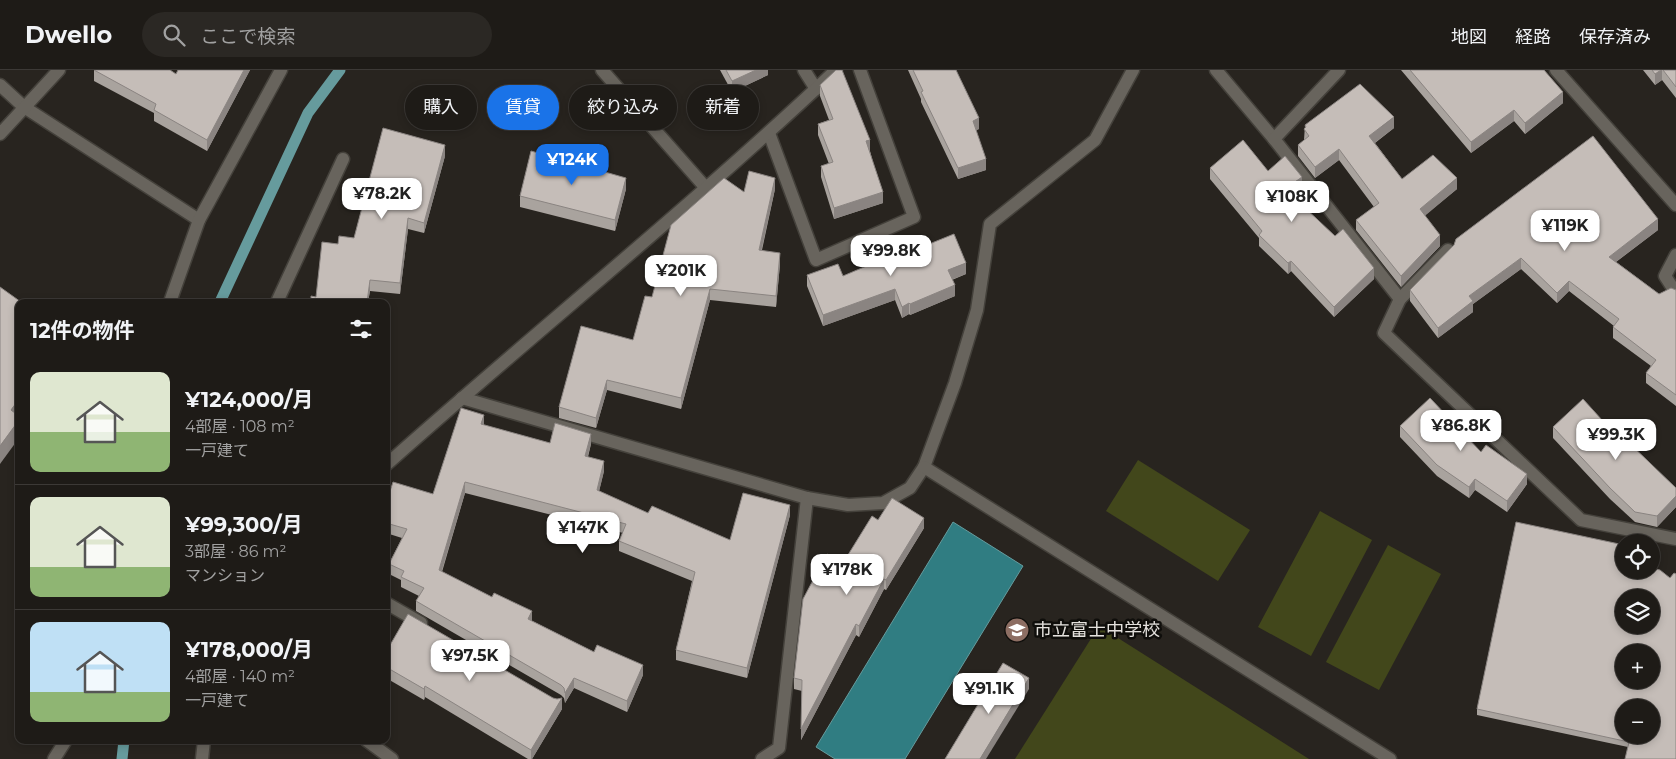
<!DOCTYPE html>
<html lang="ja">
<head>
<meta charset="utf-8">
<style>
  :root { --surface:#1e1b17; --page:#2b2824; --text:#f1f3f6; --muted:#a1a1a1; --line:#3c3936; --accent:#1a73e8 }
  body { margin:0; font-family:Montserrat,"Noto Sans JP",sans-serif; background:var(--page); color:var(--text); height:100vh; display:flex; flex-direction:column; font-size:19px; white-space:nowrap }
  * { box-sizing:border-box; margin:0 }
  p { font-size:16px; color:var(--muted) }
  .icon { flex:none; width:28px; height:28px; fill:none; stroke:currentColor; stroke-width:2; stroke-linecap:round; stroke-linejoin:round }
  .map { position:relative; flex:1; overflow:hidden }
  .sheet { position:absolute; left:15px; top:229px; width:375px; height:445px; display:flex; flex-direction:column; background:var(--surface); border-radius:10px; box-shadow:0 2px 8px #0003,0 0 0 1px var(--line) }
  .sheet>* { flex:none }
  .hud { position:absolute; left:405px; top:15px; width:475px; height:45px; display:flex; gap:10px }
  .fabs { position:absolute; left:1615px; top:464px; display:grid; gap:10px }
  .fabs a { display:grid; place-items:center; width:45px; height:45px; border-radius:50%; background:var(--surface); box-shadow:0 2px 8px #0003,0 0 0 1px var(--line); font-size:25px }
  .price { position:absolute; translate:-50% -42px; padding:0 11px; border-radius:10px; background:#fff; color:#222; font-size:16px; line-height:32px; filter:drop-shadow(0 1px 2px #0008) }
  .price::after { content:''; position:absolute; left:50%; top:30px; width:15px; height:11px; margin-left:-8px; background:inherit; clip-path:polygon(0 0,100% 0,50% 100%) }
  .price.selected { background:var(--accent); color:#fff }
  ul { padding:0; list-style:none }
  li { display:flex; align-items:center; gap:15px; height:125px; padding:0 15px }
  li+li { border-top:1px solid var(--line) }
  li span { display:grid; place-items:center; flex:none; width:140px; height:100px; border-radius:10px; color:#555 }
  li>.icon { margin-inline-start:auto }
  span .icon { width:60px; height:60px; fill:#fffc; stroke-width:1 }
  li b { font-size:21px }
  h2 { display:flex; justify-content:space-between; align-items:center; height:60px; padding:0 15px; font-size:21px }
  .tag { padding:0 18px; border-radius:22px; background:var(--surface); box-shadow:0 2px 8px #0003,0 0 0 1px var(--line); font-size:18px; line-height:45px }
  .tag.selected { background:var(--accent); color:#fff }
  header { display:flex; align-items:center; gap:30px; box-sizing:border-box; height:70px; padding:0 25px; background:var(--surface); border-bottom:1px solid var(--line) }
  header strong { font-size:24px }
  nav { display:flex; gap:28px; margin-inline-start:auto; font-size:18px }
  .search { width:350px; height:45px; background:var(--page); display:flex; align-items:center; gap:12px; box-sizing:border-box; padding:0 18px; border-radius:28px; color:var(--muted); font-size:19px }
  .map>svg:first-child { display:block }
</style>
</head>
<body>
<header>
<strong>Dwello</strong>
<div class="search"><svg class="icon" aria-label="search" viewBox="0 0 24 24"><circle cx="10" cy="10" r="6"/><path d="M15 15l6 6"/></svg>ここで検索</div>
<nav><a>地図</a><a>経路</a><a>保存済み</a></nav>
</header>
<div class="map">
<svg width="1676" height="689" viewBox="0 0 1676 689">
  <rect width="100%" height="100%" fill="#28241f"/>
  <g fill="#42471b">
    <polygon points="1138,390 1250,460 1218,511 1106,441"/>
    <polygon points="1320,441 1372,470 1311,586 1258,557"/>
    <polygon points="1388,475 1441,504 1379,620 1326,592"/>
    <polygon points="1099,556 1309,689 1015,689"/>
  </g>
  <polygon fill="#307d82" stroke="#669b9d" points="953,452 1023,496 905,689 835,689 816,677"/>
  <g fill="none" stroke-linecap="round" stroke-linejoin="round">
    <g stroke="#669b9d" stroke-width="11">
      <polyline points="220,232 308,43 340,0"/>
      <polyline points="122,689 124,670"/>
    </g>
    <defs>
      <polyline id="service" points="1676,185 1665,206 1676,223"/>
      <g id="minor">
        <polyline points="602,0 706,118"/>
        <polyline points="804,0 816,19"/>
        <polyline points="1216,0 1274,69"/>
        <polyline points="1339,0 1274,69 1400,229 1384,263 1581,450 1676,469"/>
        <polyline points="1556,0 1676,135"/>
        <polyline points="0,15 24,37 199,150"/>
        <polyline points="769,63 816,190 914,147 860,0"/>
        <polyline points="0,64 59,0"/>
        <polyline points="1400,229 1448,180"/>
        <polyline points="170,232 199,150 281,0"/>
        <polyline points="277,232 343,89"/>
        <polyline points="462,328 807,428 848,435 883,433 910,418 924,397 955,313 977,240 990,154 1095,70 1133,0"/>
        <path d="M386,395C535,262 691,137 836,0"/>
        <polyline points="924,397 1390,689"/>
        <polyline points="386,533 421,553"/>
        <polyline points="366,670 392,689"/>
        <polyline points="54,689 66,670"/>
        <polyline points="202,689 204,670"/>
        <polyline points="762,689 779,678 807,428"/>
      </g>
    </defs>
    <use href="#service" stroke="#44413b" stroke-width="15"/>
    <use href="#minor" stroke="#44413b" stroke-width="15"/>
    <use href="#service" stroke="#68645d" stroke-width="12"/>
    <use href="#minor" stroke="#68645d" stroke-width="12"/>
  </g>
  <g fill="#a9a39e">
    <polygon points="94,0 176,4 250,0 207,81 154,51 154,43 94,11"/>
    <polygon points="720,0 768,0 768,5 732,22"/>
    <polygon points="908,0 956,0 979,59 976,60 986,100 958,109 921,32 921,29"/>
    <polygon points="1401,0 1544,0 1563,33 1525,64 1514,51 1471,83"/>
    <polygon points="1643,0 1676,0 1676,28 1662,10 1655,15"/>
    <polygon points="820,15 870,81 883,133 834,149 821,107 821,96 829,94 818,65 818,54 829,50 820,26"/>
    <polygon points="1305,55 1394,58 1375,73 1402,109 1457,119 1425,145 1440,176 1401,217 1356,160 1356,150 1374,137 1339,90 1315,108 1298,86 1298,75 1304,70"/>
    <polygon points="445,86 424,163 408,159 400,224 370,221 368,232 311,232 316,227 338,174 354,168"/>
    <polygon points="1210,98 1268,101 1302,117 1292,125 1374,209 1334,247 1291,201 1288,204 1259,176 1259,168 1210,109"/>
    <polygon points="626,119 615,161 520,137 520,126"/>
    <polygon points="775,119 762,180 780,194 776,237 710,230 681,339 607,320 596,358 559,348 559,337 633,270 652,227"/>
    <polygon points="1658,160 1616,192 1659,224 1676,220 1676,336 1646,313 1646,303 1651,296 1613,268 1613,257 1614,256 1569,221 1557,233 1521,199 1473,234 1473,242 1438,268 1410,231 1410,220 1454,175"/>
    <polygon points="912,181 966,204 952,210 955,226 910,245 909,244 902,248 895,230 823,256 807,216 807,205 843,206"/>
    <polygon points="484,355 550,373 591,374 588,387 604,401 599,421 648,443 730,470 790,445 747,608 676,590 676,580 692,511 619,481 619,471 623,463 465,423 442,502 532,551 594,582 643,605 627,642 574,618 565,633 564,628 561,625 416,541 416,531 419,526 401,517 401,510 389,504 389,494 402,468 386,463 386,434 433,424"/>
    <polygon points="1400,356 1481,382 1527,414 1507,442 1475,420 1469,428 1437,406 1400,367"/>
    <polygon points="1553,357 1621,371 1676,418 1676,437 1657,457 1635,452 1610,429 1553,368"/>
    <polygon points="878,450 924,458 886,520 884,519 859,567 856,565 801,670 802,621 794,619 794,608 843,493"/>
    <polygon points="1624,475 1624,491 1622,492 1670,508 1628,677 1477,645 1477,639"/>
    <polygon points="386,582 562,639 532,689 528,689 425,627 424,630 386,608"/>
  </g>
  <g fill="#8a8481">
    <polygon points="244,0 250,0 207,81 207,70"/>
    <polygon points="756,0 768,0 768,5 732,22 732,11"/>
    <polygon points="1661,0 1662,0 1662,10 1655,15 1655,4"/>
    <polygon points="1563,22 1563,33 1525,64 1525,53"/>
    <polygon points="1514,40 1514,51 1471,83 1471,72"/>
    <polygon points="1394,47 1394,58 1369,77 1369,66"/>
    <polygon points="979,48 979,59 973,62 973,51"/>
    <polygon points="870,70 870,81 866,82 866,71"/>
    <polygon points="445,75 445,86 424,163 424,153"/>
    <polygon points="1339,79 1339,90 1315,108 1315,97"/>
    <polygon points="986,89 986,100 958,109 958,98"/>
    <polygon points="1302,107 1302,117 1285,130 1285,119"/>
    <polygon points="626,108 626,119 615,161 615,150"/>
    <polygon points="775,108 775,119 759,191 759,180"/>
    <polygon points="1457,108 1457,119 1420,150 1420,139"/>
    <polygon points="883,122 883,133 834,149 834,138"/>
    <polygon points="408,148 408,159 400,224 400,213"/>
    <polygon points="1658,149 1658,160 1609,197 1609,187"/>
    <polygon points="1440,165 1440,176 1401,217 1401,206"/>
    <polygon points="780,183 780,194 776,237 776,226"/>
    <polygon points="1521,188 1521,199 1473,234 1473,242 1438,268 1438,258 1469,226"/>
    <polygon points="1291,191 1291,201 1288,204 1288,193"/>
    <polygon points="966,193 966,204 948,211 948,200"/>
    <polygon points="1374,198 1374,209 1334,247 1334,237"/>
    <polygon points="370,210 370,221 368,232 367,232"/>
    <polygon points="1569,211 1569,221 1557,233 1557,223"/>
    <polygon points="955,215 955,226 910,245 910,234"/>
    <polygon points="710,219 710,230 681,339 681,328"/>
    <polygon points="895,219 895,230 823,256 823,245"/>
    <polygon points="909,233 909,244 902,248 902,237"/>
    <polygon points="607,310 607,320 596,358 596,348"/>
    <polygon points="19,329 19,347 11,340"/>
    <polygon points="484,345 484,355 481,354"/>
    <polygon points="19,350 19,368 0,394 0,376"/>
    <polygon points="591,364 591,374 585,396 585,386"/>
    <polygon points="604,391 604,401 597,430 597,420"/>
    <polygon points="1527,404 1527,414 1507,442 1507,431"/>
    <polygon points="1475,409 1475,420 1469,428 1469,417"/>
    <polygon points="465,412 465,423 439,510 439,500"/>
    <polygon points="1676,426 1676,437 1657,457 1657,446"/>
    <polygon points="790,435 790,445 747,608 747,598"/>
    <polygon points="924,448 924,458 886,520 886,510"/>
    <polygon points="1624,485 1624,491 1618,497 1618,491"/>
    <polygon points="884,509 884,519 859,567 859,556"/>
    <polygon points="532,541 532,551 528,549"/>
    <polygon points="856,554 856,565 801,670 801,659"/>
    <polygon points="643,595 643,605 627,642 627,631"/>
    <polygon points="574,608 574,618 565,633 565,623"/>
    <polygon points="1029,608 1029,619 986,689 980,689"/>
    <polygon points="425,616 425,627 424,630 424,619"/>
    <polygon points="562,628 562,639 532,689 531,689 531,680"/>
  </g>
  <g fill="#c5bdb8" stroke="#8a8481" fill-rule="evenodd">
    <polygon points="94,0 170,0 176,4 178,0 244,0 207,70 154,40 156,34"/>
    <polygon points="726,0 756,0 732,11"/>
    <polygon points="836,0 842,0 870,70 866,71 883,122 834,138 821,96 833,92 818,54 833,49 820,15"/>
    <polygon points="913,0 956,0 979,48 973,51 986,89 958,98 921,22 923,21"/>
    <polygon points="1410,0 1544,0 1563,22 1525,53 1514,40 1471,72"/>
    <polygon points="1652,0 1661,0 1655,4"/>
    <polygon points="1663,0 1676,0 1676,17"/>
    <polygon points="1360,14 1394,47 1369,66 1402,109 1433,85 1457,108 1420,139 1440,165 1401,206 1356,150 1379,133 1339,79 1315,97 1298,75 1309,66 1304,59 1306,57 1305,55"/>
    <polygon points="383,58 445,75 424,153 408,148 400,213 370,210 367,232 311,232 311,226 316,227 322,172 338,174 339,166 354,168"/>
    <polygon points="1593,66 1658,149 1609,187 1659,224 1671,218 1676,220 1676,325 1646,303 1656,290 1613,257 1619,249 1569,211 1557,223 1521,188 1469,226 1473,231 1438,258 1410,220 1454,175 1456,169"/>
    <polygon points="1243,70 1268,101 1285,86 1302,107 1285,119 1335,166 1343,159 1374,198 1334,237 1291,191 1288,193 1259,165 1262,161 1210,98"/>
    <polygon points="531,81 626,108 615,150 520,126"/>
    <polygon points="749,101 775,108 759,180 780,183 776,226 710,219 681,328 607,310 596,348 559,337 581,256 633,270 645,226 652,227 671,155 724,108 744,122"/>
    <polygon points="954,164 966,193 948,200 955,215 910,234 909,233 902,237 895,219 823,245 807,205 838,194 843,206 911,177 912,181"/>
    <polygon points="0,217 21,232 19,232 19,329 11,340 19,346 19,350 0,376"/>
    <polygon points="1430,328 1481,382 1486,375 1527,404 1507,431 1475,409 1469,417 1437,395 1400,356"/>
    <polygon points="1583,329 1621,371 1624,368 1676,418 1676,426 1657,446 1635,442 1610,418 1553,357"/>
    <polygon points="461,338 484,345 481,354 550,373 555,353 591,364 585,386 604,391 597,420 648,443 652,436 730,470 743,423 790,435 747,598 676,580 695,502 619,471 626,454 465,412 439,500 492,527 494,523 532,541 528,549 594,582 597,575 643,595 627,631 574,608 565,623 564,618 561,615 416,531 424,518 401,507 404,501 389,494 407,459 386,453 386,434 393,412 433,424"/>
    <polygon points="892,428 924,448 886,510 884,509 859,556 856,554 801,659 802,610 794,608 803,529 827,484 843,493 872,446 878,450"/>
    <path d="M1516,452L1624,475V485L1618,491L1624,492V500H1651V498L1660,500L1670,508L1674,503L1676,504V689H1625L1629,672L1477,639ZM1624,528H1651V555H1624ZM1624,582H1651V610H1624ZM1624,638H1651V665H1624Z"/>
    <polygon points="408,544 553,628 557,629 562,628 531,680 425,616 424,619 386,597 386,582"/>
    <polygon points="1003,593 1029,608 980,689 945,689"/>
  </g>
  <defs>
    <symbol id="school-disc" viewBox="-11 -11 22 22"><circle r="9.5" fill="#8d6e63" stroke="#0f0e0b"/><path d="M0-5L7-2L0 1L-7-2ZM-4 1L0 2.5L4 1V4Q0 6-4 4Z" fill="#fff"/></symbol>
  </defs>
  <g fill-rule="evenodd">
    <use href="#school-disc" x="1003" y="546" width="28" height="28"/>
  </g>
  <g text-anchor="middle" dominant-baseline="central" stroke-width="5" stroke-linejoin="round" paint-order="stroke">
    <g font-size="18" fill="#e4e1dd" stroke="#0f0e0b" text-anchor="start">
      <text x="1034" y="560">市立富士中学校</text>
    </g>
  </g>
</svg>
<div class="fabs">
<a><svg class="icon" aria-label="locate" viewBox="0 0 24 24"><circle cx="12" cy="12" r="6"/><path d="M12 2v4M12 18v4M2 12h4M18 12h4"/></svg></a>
<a><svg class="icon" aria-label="layers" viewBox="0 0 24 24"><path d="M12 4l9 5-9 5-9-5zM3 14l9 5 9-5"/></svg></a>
<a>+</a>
<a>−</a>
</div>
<b class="price selected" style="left:572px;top:116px">¥124K</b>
<b class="price" style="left:382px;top:150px">¥78.2K</b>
<b class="price" style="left:1292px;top:153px">¥108K</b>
<b class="price" style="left:1565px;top:182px">¥119K</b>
<b class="price" style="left:891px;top:207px">¥99.8K</b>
<b class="price" style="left:681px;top:227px">¥201K</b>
<b class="price" style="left:1461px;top:382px">¥86.8K</b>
<b class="price" style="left:1616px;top:391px">¥99.3K</b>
<b class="price" style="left:583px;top:484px">¥147K</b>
<b class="price" style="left:847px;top:526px">¥178K</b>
<b class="price" style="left:470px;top:612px">¥97.5K</b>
<b class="price" style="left:989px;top:645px">¥91.1K</b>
<div class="hud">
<a class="tag">購入</a>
<a class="tag selected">賃貸</a>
<a class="tag">絞り込み</a>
<a class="tag">新着</a>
</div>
<section class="sheet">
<h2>12件の物件<svg class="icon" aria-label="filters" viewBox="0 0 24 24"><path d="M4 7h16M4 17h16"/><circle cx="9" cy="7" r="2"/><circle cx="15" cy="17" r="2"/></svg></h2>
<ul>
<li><span style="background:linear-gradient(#dfe7d0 60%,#8fb573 0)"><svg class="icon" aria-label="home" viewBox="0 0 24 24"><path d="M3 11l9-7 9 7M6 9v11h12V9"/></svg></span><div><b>¥124,000/月</b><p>4部屋 · 108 m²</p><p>一戸建て</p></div></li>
<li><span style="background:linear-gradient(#dfe7d0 70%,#8fb573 0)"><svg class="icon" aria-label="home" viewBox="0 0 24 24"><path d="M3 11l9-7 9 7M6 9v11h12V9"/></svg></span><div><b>¥99,300/月</b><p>3部屋 · 86 m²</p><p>マンション</p></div></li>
<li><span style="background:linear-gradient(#bfe0f5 70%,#8fb573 0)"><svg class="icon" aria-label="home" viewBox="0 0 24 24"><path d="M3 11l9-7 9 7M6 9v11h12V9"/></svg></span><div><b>¥178,000/月</b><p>4部屋 · 140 m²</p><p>一戸建て</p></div></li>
</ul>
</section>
</div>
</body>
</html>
